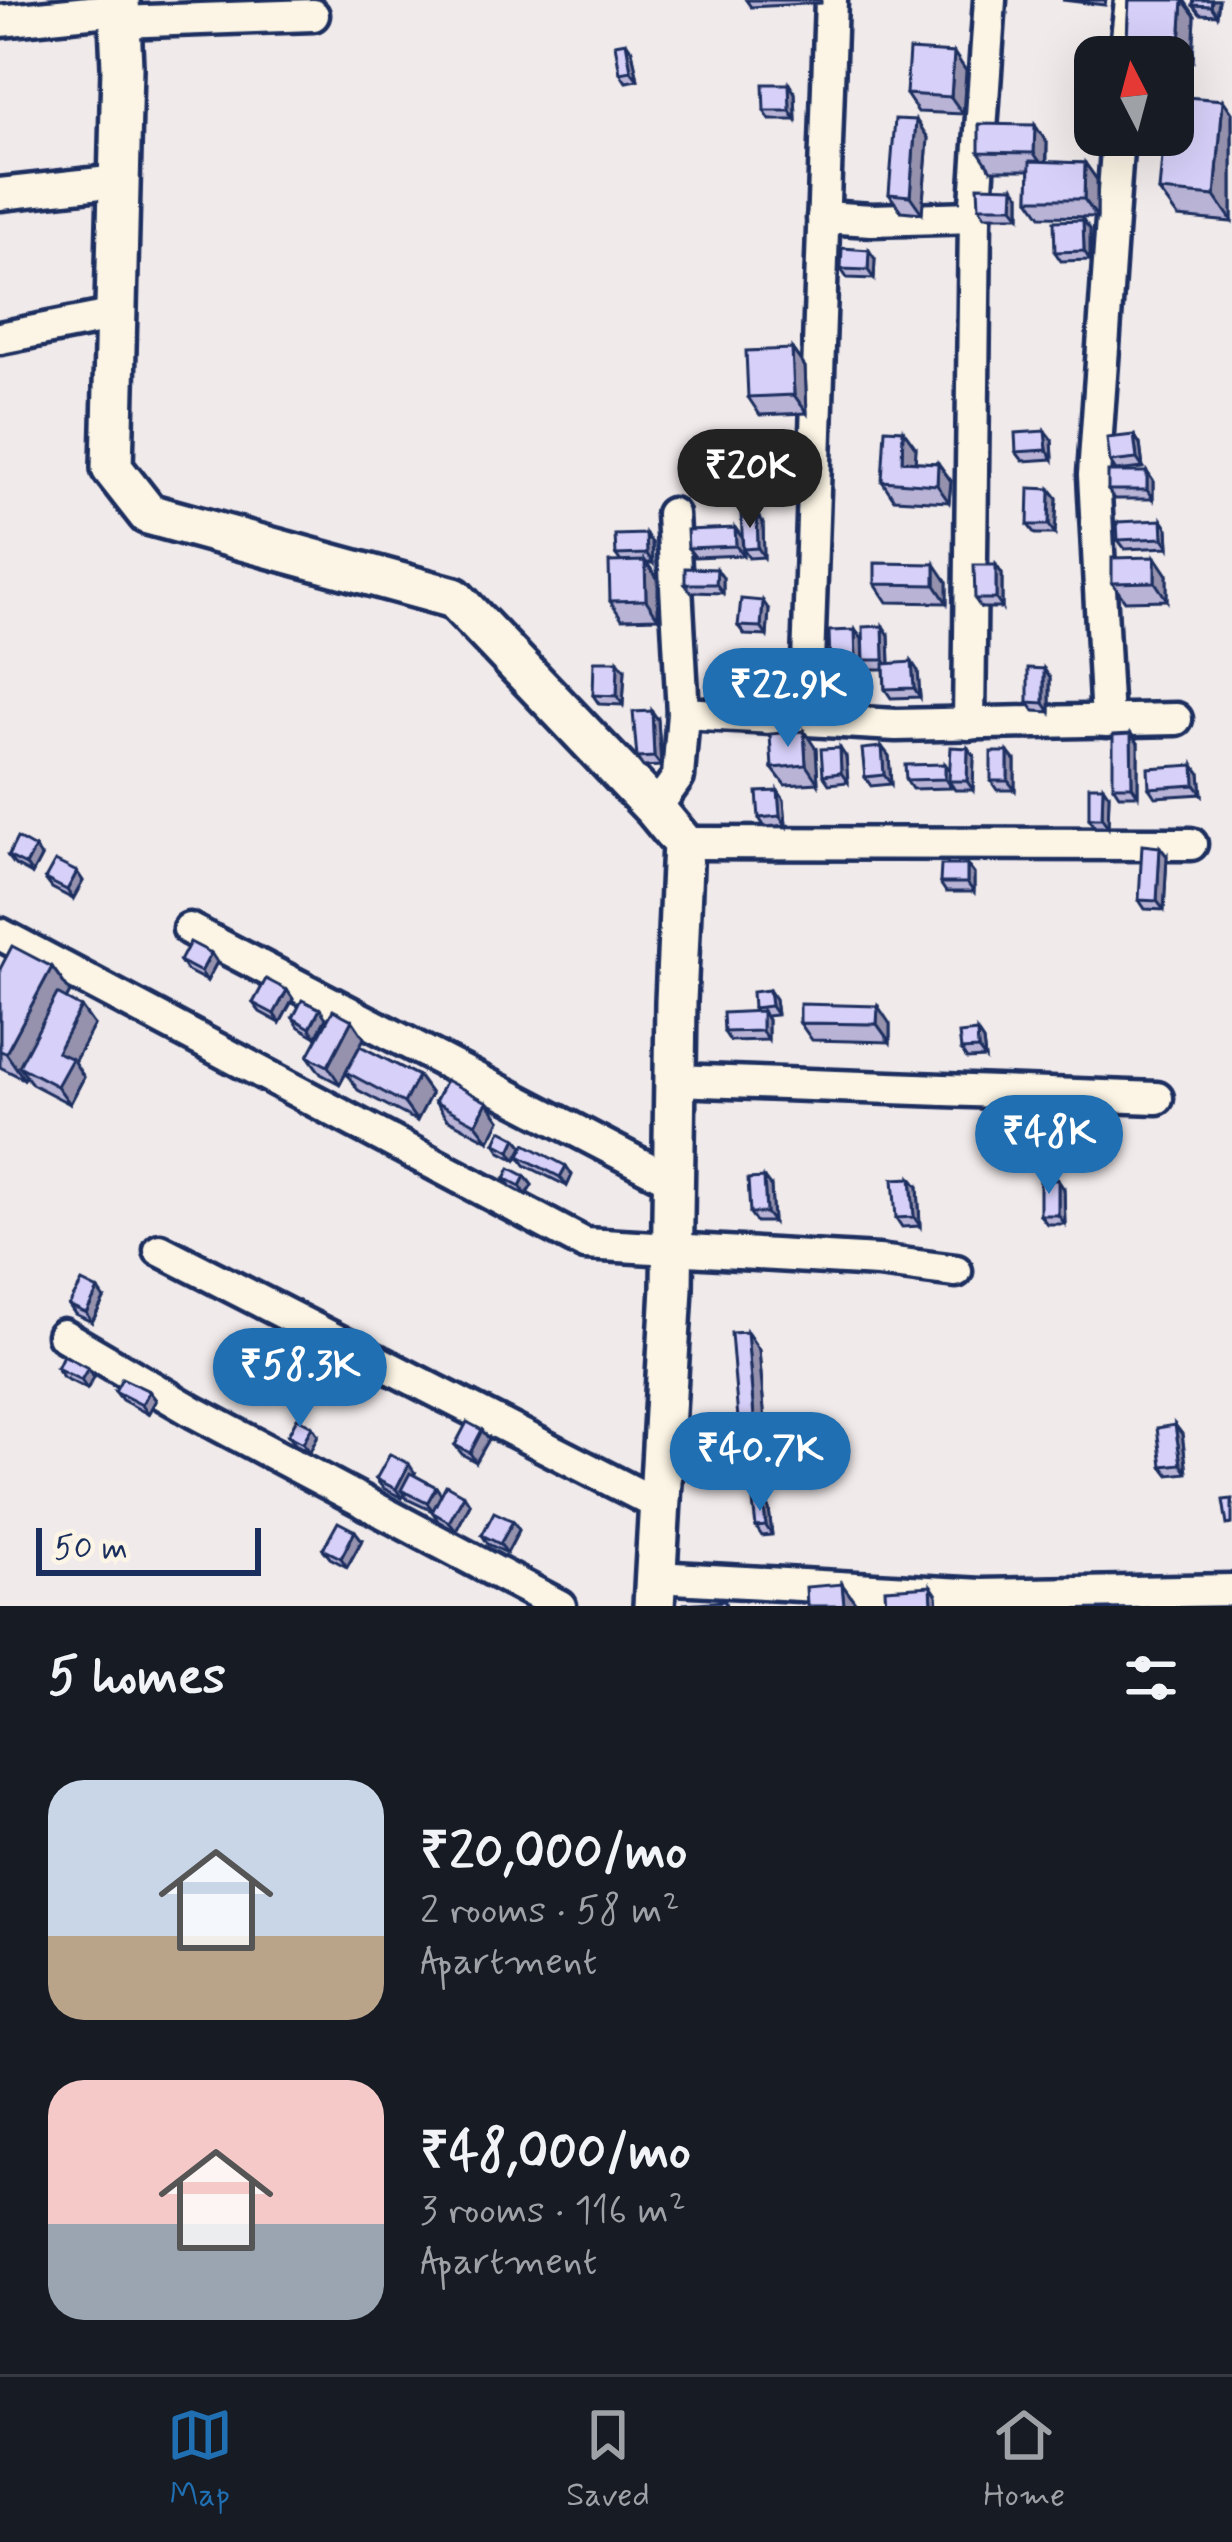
<!DOCTYPE html>
<html lang="en">
<head>
<meta charset="utf-8">
<style>
  :root { --surface:#171b24; --page:#242831; --text:#f1f3f6; --muted:#9ea1a6; --line:#363941; --accent:#1f6fb2 }
  body { margin:0; font-family:Mynerve,sans-serif; background:var(--page); color:var(--text); height:100vh; display:flex; flex-direction:column; font-size:45px; white-space:nowrap }
  * { box-sizing:border-box; margin:0 }
  p { font-size:39px; color:var(--muted) }
  .icon { flex:none; width:66px; height:66px; fill:none; stroke:currentColor; stroke-width:2; stroke-linecap:round; stroke-linejoin:round }
  .map { position:relative; height:1606px; overflow:hidden }
  .sheet { display:flex; flex-direction:column; background:var(--surface); flex:1 }
  .sheet>* { flex:none }
  .needle { width:78px; rotate:354deg }
  .fabs { position:absolute; left:1074px; top:36px; display:grid; gap:24px }
  .fabs a { display:grid; place-items:center; width:120px; height:120px; border-radius:24px; background:var(--surface); box-shadow:0 12px 48px #0002; font-size:60px }
  .scale { position:absolute; left:36px; bottom:30px; width:225px; box-sizing:border-box; padding-left:12px; border:6px solid #1b2f5e; border-top:0; font-size:33px; line-height:42px; white-space:nowrap; color:#1b2f5e; -webkit-text-stroke:9px #fcf5e5; paint-order:stroke }
  .price { position:absolute; translate:-50% -102px; padding:0 27px; border-radius:42px; background:var(--accent); color:#fff; font-size:39px; line-height:78px; filter:drop-shadow(0 3px 6px #0008) }
  .price::after { content:''; position:absolute; left:50%; top:72px; width:36px; height:27px; margin-left:-18px; background:inherit; clip-path:polygon(0 0,100% 0,50% 100%) }
  .price.active { background:#222; color:#fff }
  ul { padding:0; list-style:none }
  li { display:flex; align-items:center; gap:36px; height:300px; padding:0 48px }
  li span { display:grid; place-items:center; flex:none; width:336px; height:240px; border-radius:36px; color:#555 }
  li>.icon { margin-inline-start:auto }
  span .icon { width:144px; height:144px; fill:#fffc; stroke-width:1 }
  li b { font-size:51px }
  h2 { display:flex; justify-content:space-between; align-items:center; height:144px; padding:0 48px; font-size:51px }
  .tab-bar { display:flex; justify-content:space-around; align-items:center; height:168px; border-top:3px solid var(--line); background:var(--surface); font-size:33px; color:var(--muted) }
  .tab-bar a { display:grid; justify-items:center; gap:6px }
  .tab-bar .active { color:var(--accent) }
  .map>svg:first-child { display:block }
</style>
</head>
<body>
<div class="map">
<svg width="1232" height="1606" viewBox="0 0 1232 1606">
  <rect width="100%" height="100%" fill="#f1eaeb"/>
  <filter id="ink" filterUnits="userSpaceOnUse"><feTurbulence type="fractalNoise" baseFrequency=".00833" numOctaves="2"/><feDisplacementMap in="SourceGraphic" scale="24" xChannelSelector="R" yChannelSelector="G"/><feConvolveMatrix kernelMatrix="1 2 1 2 8 2 1 2 1" color-interpolation-filters="sRGB"/></filter>
  <g filter="url(#ink)">
    <g fill="none" stroke-linecap="round" stroke-linejoin="round">
      <defs>
        <g id="minor">
          <polyline points="0,21 119,9"/>
          <polyline points="120,22 313,15"/>
          <polyline points="1125,57 1131,0"/>
          <polyline points="0,194 119,181"/>
          <polyline points="823,217 872,220 975,217"/>
          <polyline points="0,338 116,315"/>
          <polyline points="683,713 896,725 1176,719"/>
          <polyline points="806,720 831,0"/>
          <polyline points="1107,721 1094,475 1118,135"/>
          <polyline points="969,724 975,217 990,0"/>
          <polyline points="655,809 678,777 683,713 672,514"/>
          <polyline points="683,843 1191,844"/>
          <polyline points="189,929 673,1181"/>
          <polyline points="0,934 585,1244 878,1261 956,1271"/>
          <polyline points="675,1080 1157,1098"/>
          <polyline points="160,1250 659,1505"/>
          <polyline points="63,1335 194,1412 560,1606"/>
          <polyline points="656,1577 982,1595 1232,1590"/>
        </g>
        <polyline id="tertiary" points="119,0 122,67 112,468 148,514 454,598 655,809 683,843 676,1001 672,1288 654,1606"/>
      </defs>
      <use href="#minor" stroke="#1b2f5e" stroke-width="39"/>
      <use href="#tertiary" stroke="#1b2f5e" stroke-width="48"/>
      <use href="#minor" stroke="#fcf5e5" stroke-width="30"/>
      <use href="#tertiary" stroke="#fcf5e5" stroke-width="39"/>
    </g>
    <g fill="#b9b3d6" stroke="#1b2f5e" stroke-width="3">
      <polygon points="746,0 821,0 821,3 751,7"/>
      <polygon points="1062,0 1106,0 1105,5"/>
      <polygon points="1129,0 1184,0 1195,16 1193,60 1173,59 1173,57 1139,57 1127,39"/>
      <polygon points="1194,0 1219,0 1217,15 1200,14 1193,5"/>
      <polygon points="632,51 638,80 626,82 620,73"/>
      <polygon points="954,53 966,71 963,114 918,112 906,94"/>
      <polygon points="789,84 795,93 796,120 770,120 764,111"/>
      <polygon points="1223,100 1232,113 1232,222 1178,217 1159,191"/>
      <polygon points="916,120 928,138 922,213 901,211 889,194"/>
      <polygon points="1047,143 1047,162 1085,163 1097,180 1097,217 1041,216 1029,199 1030,170 991,170 979,152"/>
      <polygon points="1020,195 1020,216 985,216 979,207"/>
      <polygon points="1083,220 1090,229 1090,260 1061,261 1055,252"/>
      <polygon points="875,259 874,279 847,278 841,269"/>
      <polygon points="792,349 805,367 807,413 760,415 748,397"/>
      <polygon points="1134,435 1140,444 1143,468 1116,471 1110,462"/>
      <polygon points="1052,440 1053,459 1023,461 1016,452"/>
      <polygon points="916,448 915,462 938,463 951,481 949,502 894,499 882,481"/>
      <polygon points="1147,472 1153,481 1153,499 1114,499 1108,490"/>
      <polygon points="1050,489 1057,498 1055,534 1035,534 1028,525"/>
      <polygon points="757,514 763,523 764,557 749,558 743,549"/>
      <polygon points="735,528 742,537 743,555 695,557 688,548"/>
      <polygon points="1168,529 1169,547 1125,549 1118,540"/>
      <polygon points="652,543 653,563 647,563 658,579 658,618 622,619 610,601 621,562 616,555"/>
      <polygon points="996,565 1002,574 1002,608 981,608 975,599"/>
      <polygon points="1167,575 1167,600 1125,601 1112,583"/>
      <polygon points="723,578 723,593 691,592 685,584"/>
      <polygon points="947,582 947,603 887,602 875,584"/>
      <polygon points="769,610 767,636 745,635 738,626"/>
      <polygon points="855,630 862,639 863,672 836,672 830,663"/>
      <polygon points="889,635 890,663 918,671 920,697 891,698 885,689 884,669 870,669 864,660"/>
      <polygon points="1044,669 1050,678 1050,712 1034,711 1028,702"/>
      <polygon points="625,670 623,705 599,704 593,695"/>
      <polygon points="658,720 661,766 643,767 637,758"/>
      <polygon points="1131,734 1138,743 1138,795 1119,795 1113,786"/>
      <polygon points="882,747 889,756 891,784 871,786 865,777"/>
      <polygon points="816,749 818,783 785,785 772,768"/>
      <polygon points="974,756 973,790 955,790 951,784 951,788 912,789 906,780 945,764 950,770"/>
      <polygon points="846,757 848,782 829,784 823,775"/>
      <polygon points="1015,761 1015,790 997,790 991,781"/>
      <polygon points="1200,774 1202,794 1155,797 1149,788"/>
      <polygon points="778,791 784,800 786,825 765,827 759,818"/>
      <polygon points="1109,795 1108,827 1095,827 1089,818"/>
      <polygon points="8,856 41,857 32,874 14,864"/>
      <polygon points="1167,856 1164,910 1145,909 1139,900"/>
      <polygon points="967,865 974,874 974,892 946,892 940,883"/>
      <polygon points="77,872 83,881 73,899 52,888 45,879"/>
      <polygon points="180,961 217,962 207,981 186,970"/>
      <polygon points="52,967 70,992 66,999 94,1025 74,1062 84,1077 70,1104 32,1084 26,1076 24,1079 0,1067 0,969"/>
      <polygon points="287,990 293,999 280,1023 260,1012 253,1003"/>
      <polygon points="769,990 775,999 777,1015 766,1016 768,1020 768,1040 730,1041 724,1032 756,1012 753,1008"/>
      <polygon points="293,1018 326,1018 316,1037 299,1027"/>
      <polygon points="352,1020 364,1038 360,1046 418,1076 431,1094 417,1121 358,1090 346,1073 340,1084 321,1074 308,1056"/>
      <polygon points="800,1023 890,1024 890,1042 812,1040"/>
      <polygon points="977,1032 983,1041 985,1058 967,1059 961,1050"/>
      <polygon points="435,1102 487,1102 500,1120 489,1141 447,1119"/>
      <polygon points="516,1138 523,1147 516,1160 501,1152 495,1143"/>
      <polygon points="519,1156 566,1166 572,1175 567,1186 525,1165"/>
      <polygon points="525,1176 532,1185 526,1195 511,1187 505,1178"/>
      <polygon points="771,1187 773,1222 756,1222 750,1213"/>
      <polygon points="918,1187 920,1226 902,1227 896,1218"/>
      <polygon points="1064,1189 1065,1224 1047,1224 1040,1215"/>
      <polygon points="104,1299 92,1322 75,1314 69,1305"/>
      <polygon points="759,1350 766,1435 751,1437 738,1419"/>
      <polygon points="57,1368 88,1368 94,1377 87,1389 63,1377"/>
      <polygon points="115,1391 149,1391 156,1400 148,1414 122,1400"/>
      <polygon points="1175,1425 1182,1434 1187,1473 1169,1475 1162,1466"/>
      <polygon points="288,1435 318,1435 310,1452 295,1444"/>
      <polygon points="489,1439 476,1462 462,1454 455,1445"/>
      <polygon points="415,1473 414,1475 436,1487 441,1494 470,1504 456,1531 438,1521 432,1511 407,1499 404,1494 402,1498 383,1488 376,1479"/>
      <polygon points="763,1500 769,1509 772,1535 762,1536 756,1527"/>
      <polygon points="513,1521 519,1530 507,1553 488,1544 482,1535"/>
      <polygon points="362,1540 347,1567 330,1558 323,1549"/>
    </g>
    <g fill="#9692ae" stroke="#1b2f5e" stroke-width="3">
      <polygon points="1183,0 1195,16 1193,60 1180,42"/>
      <polygon points="1212,0 1219,0 1217,15 1211,6"/>
      <polygon points="626,42 632,51 638,80 631,71"/>
      <polygon points="954,53 966,71 963,114 951,97"/>
      <polygon points="789,84 795,93 796,120 790,111"/>
      <polygon points="1223,100 1232,113 1232,221 1215,196"/>
      <polygon points="916,120 928,138 922,213 910,196"/>
      <polygon points="1035,125 1047,143 1046,171 1034,153"/>
      <polygon points="1085,163 1097,180 1097,217 1084,199"/>
      <polygon points="1014,187 1020,195 1020,216 1013,207"/>
      <polygon points="1083,220 1090,229 1090,260 1084,251"/>
      <polygon points="869,250 875,259 874,279 868,270"/>
      <polygon points="792,349 805,367 807,413 794,395"/>
      <polygon points="903,430 916,448 914,479 902,461"/>
      <polygon points="1045,431 1052,440 1053,459 1047,450"/>
      <polygon points="1134,435 1140,444 1143,468 1137,459"/>
      <polygon points="938,463 951,481 949,502 937,485"/>
      <polygon points="1147,472 1153,481 1153,499 1147,490"/>
      <polygon points="1050,489 1057,498 1055,534 1049,525"/>
      <polygon points="757,514 763,523 764,557 758,548"/>
      <polygon points="1162,520 1168,529 1169,547 1163,538"/>
      <polygon points="735,528 742,537 743,555 736,546"/>
      <polygon points="646,534 652,543 653,563 647,554"/>
      <polygon points="1155,557 1167,575 1167,600 1155,582"/>
      <polygon points="645,561 658,579 658,618 646,600"/>
      <polygon points="935,564 947,582 947,603 935,585"/>
      <polygon points="996,565 1002,574 1002,608 996,599"/>
      <polygon points="717,569 723,578 723,593 716,584"/>
      <polygon points="763,601 769,610 767,636 761,627"/>
      <polygon points="883,626 889,635 890,669 884,660"/>
      <polygon points="855,630 862,639 863,672 856,663"/>
      <polygon points="618,661 625,670 623,705 617,696"/>
      <polygon points="912,662 918,671 920,697 914,688"/>
      <polygon points="1044,669 1050,678 1050,712 1044,703"/>
      <polygon points="652,711 658,720 661,766 654,757"/>
      <polygon points="804,731 816,749 818,783 806,765"/>
      <polygon points="1131,734 1138,743 1138,795 1132,786"/>
      <polygon points="882,747 889,756 891,784 884,775"/>
      <polygon points="840,748 846,757 848,782 841,773"/>
      <polygon points="968,748 974,756 973,790 967,781"/>
      <polygon points="1008,752 1015,761 1015,790 1008,781"/>
      <polygon points="945,764 951,772 949,781 951,788 945,779"/>
      <polygon points="1194,765 1200,774 1202,794 1195,785"/>
      <polygon points="1103,786 1109,795 1108,827 1102,818"/>
      <polygon points="778,791 784,800 786,825 780,816"/>
      <polygon points="1160,847 1167,856 1164,910 1157,901"/>
      <polygon points="35,848 41,857 32,874 26,865"/>
      <polygon points="967,865 974,874 974,892 967,883"/>
      <polygon points="77,872 83,881 73,899 67,890"/>
      <polygon points="211,953 217,962 207,981 201,972"/>
      <polygon points="52,967 70,992 28,1071 19,1066 26,1076 24,1079 6,1053"/>
      <polygon points="287,990 293,999 280,1023 274,1014"/>
      <polygon points="769,990 775,999 777,1015 771,1006"/>
      <polygon points="878,1006 890,1024 890,1042 877,1024"/>
      <polygon points="81,1007 94,1025 74,1062 84,1077 70,1104 57,1086 57,1052"/>
      <polygon points="320,1009 326,1018 316,1037 310,1028"/>
      <polygon points="762,1011 768,1020 768,1040 762,1031"/>
      <polygon points="352,1020 364,1038 340,1084 328,1066"/>
      <polygon points="977,1032 983,1041 985,1058 978,1049"/>
      <polygon points="418,1076 431,1094 417,1121 404,1103"/>
      <polygon points="487,1102 500,1120 489,1141 476,1124"/>
      <polygon points="516,1138 523,1147 516,1160 510,1151"/>
      <polygon points="566,1166 572,1175 567,1186 560,1177"/>
      <polygon points="525,1176 532,1185 526,1195 520,1186"/>
      <polygon points="764,1178 771,1187 773,1222 766,1213"/>
      <polygon points="911,1178 918,1187 920,1226 914,1217"/>
      <polygon points="1058,1180 1064,1189 1065,1224 1058,1215"/>
      <polygon points="98,1290 104,1299 92,1322 86,1313"/>
      <polygon points="747,1332 759,1350 766,1435 754,1418"/>
      <polygon points="88,1368 94,1377 87,1389 81,1380"/>
      <polygon points="149,1391 156,1400 148,1414 142,1405"/>
      <polygon points="1175,1425 1182,1434 1187,1473 1181,1464"/>
      <polygon points="312,1426 318,1435 310,1452 303,1443"/>
      <polygon points="482,1430 489,1439 476,1462 470,1453"/>
      <polygon points="409,1464 415,1473 405,1492 401,1490 404,1494 402,1498 396,1489"/>
      <polygon points="436,1487 442,1496 434,1512 427,1503"/>
      <polygon points="464,1495 470,1504 456,1531 449,1522"/>
      <polygon points="763,1500 769,1509 772,1535 766,1526"/>
      <polygon points="513,1521 519,1530 507,1553 500,1544"/>
      <polygon points="355,1531 362,1540 347,1567 341,1558"/>
      <polygon points="842,1584 855,1602 855,1606 844,1606"/>
      <polygon points="931,1586 937,1595 938,1606 932,1606"/>
    </g>
    <g fill="#d7d0f9" stroke="#1b2f5e" stroke-width="3">
      <polygon points="1129,0 1183,0 1180,42 1127,39"/>
      <polygon points="1194,0 1212,0 1211,6 1193,5"/>
      <polygon points="626,42 631,71 620,73 615,44"/>
      <polygon points="909,50 954,53 951,97 906,94"/>
      <polygon points="763,84 789,84 790,111 764,111"/>
      <polygon points="1173,96 1223,100 1215,196 1159,191 1164,135 1173,135"/>
      <polygon points="895,119 916,120 910,196 889,194"/>
      <polygon points="979,124 1035,125 1034,153 979,152"/>
      <polygon points="1030,161 1085,163 1084,199 1029,199"/>
      <polygon points="978,186 1014,187 1013,207 979,207"/>
      <polygon points="1083,220 1084,251 1055,252 1054,221"/>
      <polygon points="842,248 869,250 868,270 841,269"/>
      <polygon points="792,349 794,395 748,397 746,351"/>
      <polygon points="885,429 903,430 902,461 938,463 937,485 882,481"/>
      <polygon points="1045,431 1047,450 1016,452 1015,433"/>
      <polygon points="1134,435 1137,459 1110,462 1107,438"/>
      <rect x="1108" y="472" width="39" height="18"/>
      <polygon points="1029,488 1050,489 1049,525 1028,525"/>
      <polygon points="741,514 757,514 758,548 743,549"/>
      <polygon points="1162,520 1163,538 1118,540 1117,522"/>
      <polygon points="735,528 736,546 688,548 687,530"/>
      <polygon points="646,534 647,554 616,555 615,535"/>
      <polygon points="1155,557 1155,582 1112,583 1112,558"/>
      <polygon points="645,561 646,600 610,601 609,562"/>
      <polygon points="875,563 935,564 935,585 875,584"/>
      <polygon points="974,565 996,565 996,599 975,599"/>
      <polygon points="685,568 717,569 716,584 685,584"/>
      <polygon points="741,599 763,601 761,627 738,626"/>
      <polygon points="883,626 884,660 864,660 863,627"/>
      <polygon points="855,630 856,663 830,663 829,631"/>
      <polygon points="594,661 618,661 617,696 593,695"/>
      <polygon points="912,662 914,688 885,689 884,664"/>
      <polygon points="1028,668 1044,669 1044,703 1028,702"/>
      <polygon points="652,711 654,757 637,758 633,712"/>
      <polygon points="804,731 806,765 772,768 770,734"/>
      <polygon points="1131,734 1132,786 1113,786 1113,735"/>
      <polygon points="882,747 884,775 865,777 862,749"/>
      <polygon points="951,747 968,748 967,781 949,781"/>
      <polygon points="840,748 841,773 823,775 821,749"/>
      <rect x="991" y="752" width="17" height="29"/>
      <polygon points="945,764 945,779 906,780 905,765"/>
      <polygon points="1194,765 1195,785 1149,788 1148,768"/>
      <polygon points="1089,786 1103,786 1102,818 1089,818"/>
      <polygon points="778,791 780,816 759,818 757,792"/>
      <polygon points="17,838 35,848 26,865 8,856"/>
      <polygon points="1142,845 1160,847 1157,901 1139,900"/>
      <polygon points="55,861 77,872 67,890 45,879"/>
      <polygon points="941,865 967,865 967,883 940,883"/>
      <polygon points="190,942 211,953 201,972 180,961"/>
      <polygon points="12,946 52,967 6,1053 0,1051 0,969"/>
      <polygon points="266,979 287,990 274,1014 253,1003"/>
      <polygon points="769,990 771,1006 753,1008 752,992"/>
      <polygon points="57,994 81,1007 57,1052 72,1059 57,1086 19,1066"/>
      <polygon points="302,1000 320,1009 310,1028 293,1018"/>
      <polygon points="800,1004 878,1006 877,1024 800,1023"/>
      <polygon points="333,1010 352,1020 328,1066 308,1056"/>
      <polygon points="762,1011 762,1031 724,1032 723,1013"/>
      <polygon points="977,1032 978,1049 961,1050 959,1034"/>
      <polygon points="360,1046 418,1076 404,1103 346,1072"/>
      <polygon points="446,1080 487,1102 476,1124 435,1102"/>
      <polygon points="501,1130 516,1138 510,1151 495,1143"/>
      <polygon points="525,1144 566,1166 560,1177 519,1156"/>
      <polygon points="510,1168 525,1176 520,1186 505,1178"/>
      <polygon points="764,1178 766,1213 750,1213 748,1179"/>
      <polygon points="911,1178 914,1217 896,1218 893,1179"/>
      <rect x="1040" y="1180" width="18" height="35"/>
      <polygon points="82,1282 98,1290 86,1313 69,1305"/>
      <polygon points="747,1332 754,1418 738,1419 731,1333"/>
      <polygon points="63,1355 88,1368 81,1380 57,1368"/>
      <polygon points="122,1378 149,1391 142,1405 115,1391"/>
      <polygon points="297,1418 312,1426 303,1443 288,1435"/>
      <polygon points="467,1422 482,1430 470,1453 455,1445"/>
      <polygon points="1175,1425 1181,1464 1162,1466 1157,1428"/>
      <polygon points="390,1454 409,1464 396,1489 376,1479"/>
      <polygon points="410,1473 436,1487 427,1503 401,1490"/>
      <polygon points="446,1485 464,1495 449,1522 432,1512"/>
      <polygon points="1232,1499 1232,1524 1227,1525 1223,1500"/>
      <polygon points="763,1500 766,1526 756,1527 753,1502"/>
      <polygon points="494,1512 513,1521 500,1544 482,1535"/>
      <polygon points="338,1522 355,1531 341,1558 323,1549"/>
      <polygon points="842,1584 844,1606 807,1606 806,1587"/>
      <polygon points="931,1586 932,1606 886,1606 885,1589"/>
      <polygon points="725,1601 726,1606 684,1606 684,1604"/>
    </g>
  </g>
</svg>
<div class="fabs">
<a><svg class="needle" viewBox="-14 -14 28 28"><path d="M0-13l5 13h-10z" fill="#e53935"/><path d="M0 13l5-13h-10z" fill="#9ea1a6"/></svg></a>
</div>
<div class="scale">50 m</div>
<b class="price active" style="left:750px;top:531px">₹20K</b>
<b class="price" style="left:788px;top:750px">₹22.9K</b>
<b class="price" style="left:1049px;top:1197px">₹48K</b>
<b class="price" style="left:300px;top:1430px">₹58.3K</b>
<b class="price" style="left:760px;top:1514px">₹40.7K</b>
</div>
<section class="sheet">
<h2>5 homes<svg class="icon" aria-label="filters" viewBox="0 0 24 24"><path d="M4 7h16M4 17h16"/><circle cx="9" cy="7" r="2"/><circle cx="15" cy="17" r="2"/></svg></h2>
<ul>
<li><span style="background:linear-gradient(#c9d6e8 65%,#b9a48a 0)"><svg class="icon" aria-label="home" viewBox="0 0 24 24"><path d="M3 11l9-7 9 7M6 9v11h12V9"/></svg></span><div><b>₹20,000/mo</b><p>2 rooms · 58 m²</p><p>Apartment</p></div></li>
<li><span style="background:linear-gradient(#f6c9c9 60%,#9aa5b1 0)"><svg class="icon" aria-label="home" viewBox="0 0 24 24"><path d="M3 11l9-7 9 7M6 9v11h12V9"/></svg></span><div><b>₹48,000/mo</b><p>3 rooms · 116 m²</p><p>Apartment</p></div></li>
</ul>
</section>
<nav class="tab-bar">
<a class="active"><svg class="icon" aria-label="map" viewBox="0 0 24 24"><path d="M3 6l6-2 6 2 6-2v14l-6 2-6-2-6 2zM9 4v14M15 6v14"/></svg>Map</a>
<a><svg class="icon" aria-label="saved" viewBox="0 0 24 24"><path d="M7 4h10v16l-5-4-5 4z"/></svg>Saved</a>
<a><svg class="icon" aria-label="home" viewBox="0 0 24 24"><path d="M3 11l9-7 9 7M6 9v11h12V9"/></svg>Home</a>
</nav>
</body>
</html>
